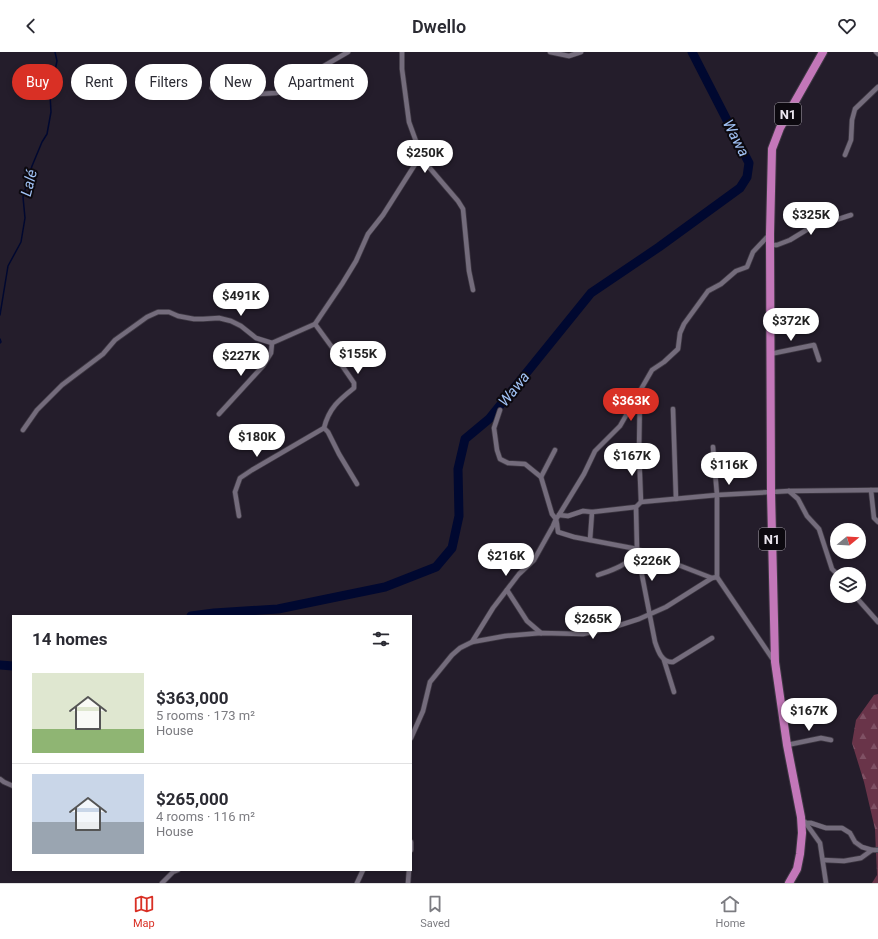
<!DOCTYPE html>
<html lang="en">
<head>
<meta charset="utf-8">
<style>
  :root { --surface:#fff; --page:#f2f2f3; --text:#2b2b33; --muted:#7c7c81; --line:#e1e1e2; --accent:#d93025 }
  body { margin:0; font-family:Roboto,sans-serif; background:var(--page); color:var(--text); height:100vh; display:flex; flex-direction:column; font-size:15px; white-space:nowrap }
  * { box-sizing:border-box; margin:0 }
  p { font-size:13px; color:var(--muted) }
  .icon { flex:none; width:22px; height:22px; fill:none; stroke:currentColor; stroke-width:2; stroke-linecap:round; stroke-linejoin:round }
  .map { position:relative; flex:1; overflow:hidden }
  .sheet { position:absolute; left:12px; top:563px; width:400px; height:256px; display:flex; flex-direction:column; background:var(--surface); border-radius:0px; box-shadow:0 2px 6px #0003 }
  .sheet>* { flex:none }
  .top-card { position:absolute; left:12px; top:12px; width:400px; height:36px; display:flex; gap:8px }
  .needle { width:26px; rotate:72deg }
  .tools { position:absolute; left:830px; top:471px; display:grid; gap:8px }
  .tools a { display:grid; place-items:center; width:36px; height:36px; border-radius:50%; background:var(--surface); box-shadow:0 2px 6px #0003; font-size:20px }
  .price { position:absolute; translate:-50% -34px; padding:0 9px; border-radius:14px; background:#fff; color:#222; font-size:13px; line-height:26px; filter:drop-shadow(0 1px 2px #0008) }
  .price::after { content:''; position:absolute; left:50%; top:24px; width:12px; height:9px; margin-left:-6px; background:inherit; clip-path:polygon(0 0,100% 0,50% 100%) }
  .price.selected { background:var(--accent); color:#fff }
  ul { padding:0; list-style:none }
  li { display:flex; align-items:center; gap:12px; height:100px; padding:0 20px }
  li+li { border-top:1px solid var(--line) }
  li span { display:grid; place-items:center; flex:none; width:112px; height:80px; border-radius:0px; color:#555 }
  li>.icon { margin-inline-start:auto }
  span .icon { width:48px; height:48px; fill:#fffc; stroke-width:1 }
  li b { font-size:17px }
  h2 { display:flex; justify-content:space-between; align-items:center; height:48px; padding:0 20px; font-size:17px }
  .tag { padding:0 14px; border-radius:18px; background:var(--surface); box-shadow:0 2px 6px #0003; font-size:14px; line-height:36px }
  .tag.selected { background:var(--accent); color:#fff }
  header { display:flex; justify-content:space-between; align-items:center; height:52px; padding:0 20px; background:var(--surface); font-size:18px; font-weight:600 }
  .tabs { display:flex; justify-content:space-around; align-items:center; height:56px; border-top:1px solid var(--line); background:var(--surface); font-size:11px; color:var(--muted) }
  .tabs a { display:grid; justify-items:center; gap:2px }
  .tabs .selected { color:var(--accent) }
  .map>svg:first-child { display:block }
</style>
</head>
<body>
<header><svg class="icon" aria-label="back" viewBox="0 0 24 24"><path d="M15 5l-7 7 7 7"/></svg>Dwello<svg class="icon" aria-label="heart" viewBox="0 0 24 24"><path d="M12 20l-8-8c-3-5 5-10 8-4 3-6 11-1 8 4z"/></svg></header>
<div class="map">
<svg width="878" height="831" viewBox="0 0 878 831">
  <defs>
    <pattern id="forest-firs" width="22" height="20" patternUnits="userSpaceOnUse"><rect width="22" height="20" fill="#693449"/><path d="M5 1l3.5 6h-7zM16 11l3.5 6h-7z" fill="#7f5164"/></pattern>
  </defs>
  <rect width="100%" height="100%" fill="#241d2b"/>
  <polygon fill="url(#forest-firs)" points="878,642 878,831 872,831 877,823 875,777 864,730 852,691 856,668 874,643"/>
  <g fill="none" stroke-linecap="round" stroke-linejoin="round">
    <g stroke="#000830" stroke-width="1.5">
      <polyline points="0,263 8,214 21,190 25,166 23,145 32,114 42,90 47,82 51,60 50,43 57,9 55,0"/>
      <polyline points="0,287 1,290 0,291"/>
    </g>
    <g stroke="#000830" stroke-width="9">
      <polyline points="191,564 214,561 278,557 385,535 436,515 452,496 459,464 458,417 465,387 489,367 591,241 659,195 740,136 747,125 749,111 692,0"/>
      <polyline points="0,613 13,614"/>
    </g>
    <defs>
      <g id="street">
        <polyline points="402,0 402,17 409,70 421,103 428,114 458,149 463,157 469,219 473,238"/>
        <polyline points="550,0 569,4 581,0"/>
        <polyline points="876,0 878,2"/>
        <polyline points="212,36 220,41 237,43 276,41 285,38 310,22 348,0"/>
        <polyline points="845,103 851,88 852,68 855,57 878,35"/>
        <polyline points="771,193 777,193 790,188 808,177 851,163"/>
        <polyline points="770,302 814,293 819,308"/>
        <polyline points="640,341 639,400 641,450"/>
        <polyline points="673,357 676,447"/>
        <polyline points="219,362 263,314 271,301 272,291"/>
        <polyline points="324,376 328,380 339,402 357,432"/>
        <polyline points="23,378 37,358 62,333 103,302 115,288 147,265 158,260 169,260 178,264 194,267 203,267 219,266 231,269 241,274 256,286 272,291 315,272 342,232 356,209 368,182 383,163 421,103"/>
        <polyline points="713,395 717,443 717,525"/>
        <polyline points="541,425 555,398"/>
        <polyline points="871,438 874,466 878,470"/>
        <polyline points="789,439 798,447 807,464 819,477 832,517 837,522"/>
        <polyline points="559,463 568,464 583,459 592,460 636,455"/>
        <path d="M239,464L235,440L240,426L252,418L324,376C329,356 339,348 354,336V331L343,315L334,298L315,272"/>
        <polyline points="590,488 592,460"/>
        <path d="M598,523C612,518 626,514 635,502L634,501"/>
        <polyline points="712,526 637,497 574,485 558,480 557,472 556,467 559,463 584,422 595,399 620,374 652,318 664,310 678,297 680,281 684,272 708,239 721,232 736,219 747,215 753,200 769,183"/>
        <polyline points="507,538 527,569 541,581"/>
        <polyline points="855,544 878,570"/>
        <path d="M712,586L673,610C662,611 658,599 655,590L641,518L635,502L637,497L636,455L641,450L717,443L789,439L878,438"/>
        <polyline points="472,590 493,556 519,522 534,508 553,474 556,467 552,462 541,425 525,412 508,411 500,407 497,398 494,376 500,358"/>
        <polyline points="664,608 674,640"/>
        <polyline points="411,686 423,659 430,630 452,603 460,596 472,590 505,584 541,581 583,582 614,575 639,567 666,555 712,526 717,525 774,609"/>
        <polyline points="787,693 821,686 831,688"/>
        <polyline points="0,727 4,730 13,734"/>
        <polyline points="805,770 820,791 826,831"/>
        <polyline points="806,771 811,771 826,776 842,776 850,781 855,790 862,795 872,798"/>
        <polyline points="411,790 411,798"/>
        <polyline points="823,808 844,809 861,806 872,798 878,798"/>
        <polyline points="162,831 173,820 178,818"/>
        <polyline points="357,831 363,818"/>
        <polyline points="408,831 409,818"/>
      </g>
      <polyline id="highway" points="789,831 797,817 800,802 802,781 801,765 787,693 775,610 771,440 770,182 772,97 780,76 823,0"/>
    </defs>
    <use href="#street" stroke="#3e3843" stroke-width="6"/>
    <use href="#highway" stroke="#3e3843" stroke-width="10"/>
    <use href="#street" stroke="#746c7c" stroke-width="4.5"/>
    <use href="#highway" stroke="#c377b9" stroke-width="8"/>
  </g>
  <g text-anchor="middle" dominant-baseline="central" stroke-width="4" stroke-linejoin="round" paint-order="stroke">
    <g fill="#0c090f" stroke="#a7a3ab" stroke-width="1">
      <rect x="775" y="51" width="26" height="22" rx="3"/>
      <rect x="759" y="476" width="26" height="22" rx="3"/>
    </g>
    <g font-size="13" font-weight="bold" fill="#eae5ee">
      <text x="788" y="62">N1</text>
      <text x="772" y="487">N1</text>
    </g>
    <g font-size="15" font-style="italic" fill="#a1c2f5" stroke="#0c090f">
      <text transform="translate(736 86) rotate(63)">Wawa</text>
      <text transform="translate(29 131) rotate(-76)">Lalé</text>
      <text transform="translate(514 337) rotate(-51)">Wawa</text>
    </g>
  </g>
</svg>
<div class="tools">
<a><svg class="needle" viewBox="-14 -14 28 28"><path d="M0-13l5 13h-10z" fill="#e53935"/><path d="M0 13l5-13h-10z" fill="#7c7c81"/></svg></a>
<a><svg class="icon" aria-label="layers" viewBox="0 0 24 24"><path d="M12 4l9 5-9 5-9-5zM3 14l9 5 9-5"/></svg></a>
</div>
<b class="price" style="left:425px;top:122px">$250K</b>
<b class="price" style="left:811px;top:184px">$325K</b>
<b class="price" style="left:241px;top:265px">$491K</b>
<b class="price" style="left:791px;top:290px">$372K</b>
<b class="price" style="left:358px;top:323px">$155K</b>
<b class="price" style="left:241px;top:325px">$227K</b>
<b class="price selected" style="left:631px;top:370px">$363K</b>
<b class="price" style="left:257px;top:406px">$180K</b>
<b class="price" style="left:632px;top:425px">$167K</b>
<b class="price" style="left:729px;top:434px">$116K</b>
<b class="price" style="left:506px;top:525px">$216K</b>
<b class="price" style="left:652px;top:530px">$226K</b>
<b class="price" style="left:593px;top:588px">$265K</b>
<b class="price" style="left:809px;top:680px">$167K</b>
<div class="top-card">
<a class="tag selected">Buy</a>
<a class="tag">Rent</a>
<a class="tag">Filters</a>
<a class="tag">New</a>
<a class="tag">Apartment</a>
</div>
<section class="sheet">
<h2>14 homes<svg class="icon" aria-label="filters" viewBox="0 0 24 24"><path d="M4 7h16M4 17h16"/><circle cx="9" cy="7" r="2"/><circle cx="15" cy="17" r="2"/></svg></h2>
<ul>
<li><span style="background:linear-gradient(#dfe7d0 70%,#8fb573 0)"><svg class="icon" aria-label="home" viewBox="0 0 24 24"><path d="M3 11l9-7 9 7M6 9v11h12V9"/></svg></span><div><b>$363,000</b><p>5 rooms · 173 m²</p><p>House</p></div></li>
<li><span style="background:linear-gradient(#c9d6e8 60%,#9aa5b1 0)"><svg class="icon" aria-label="home" viewBox="0 0 24 24"><path d="M3 11l9-7 9 7M6 9v11h12V9"/></svg></span><div><b>$265,000</b><p>4 rooms · 116 m²</p><p>House</p></div></li>
</ul>
</section>
</div>
<nav class="tabs">
<a class="selected"><svg class="icon" aria-label="map" viewBox="0 0 24 24"><path d="M3 6l6-2 6 2 6-2v14l-6 2-6-2-6 2zM9 4v14M15 6v14"/></svg>Map</a>
<a><svg class="icon" aria-label="saved" viewBox="0 0 24 24"><path d="M7 4h10v16l-5-4-5 4z"/></svg>Saved</a>
<a><svg class="icon" aria-label="home" viewBox="0 0 24 24"><path d="M3 11l9-7 9 7M6 9v11h12V9"/></svg>Home</a>
</nav>
</body>
</html>
